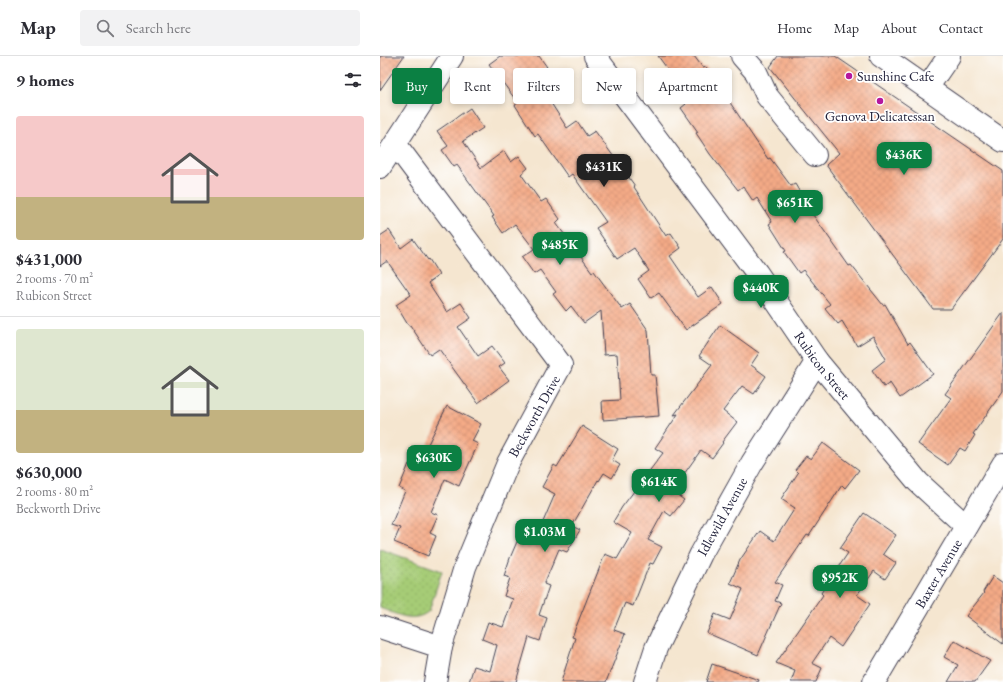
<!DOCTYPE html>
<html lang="en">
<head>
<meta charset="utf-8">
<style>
  :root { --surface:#fff; --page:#f2f2f3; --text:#2b2b33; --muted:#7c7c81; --line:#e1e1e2; --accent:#0b8043 }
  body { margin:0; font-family:"EB Garamond",serif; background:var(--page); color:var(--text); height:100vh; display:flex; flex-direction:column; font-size:15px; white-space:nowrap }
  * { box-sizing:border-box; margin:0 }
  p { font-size:13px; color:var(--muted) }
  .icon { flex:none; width:22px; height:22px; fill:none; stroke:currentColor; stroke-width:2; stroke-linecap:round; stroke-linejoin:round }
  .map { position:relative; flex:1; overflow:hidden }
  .panel { display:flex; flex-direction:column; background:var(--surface); width:380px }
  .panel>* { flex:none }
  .top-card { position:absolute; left:12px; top:12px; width:380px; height:36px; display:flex; gap:8px }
  .price { position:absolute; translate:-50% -34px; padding:0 9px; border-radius:8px; background:var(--accent); color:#fff; font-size:13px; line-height:26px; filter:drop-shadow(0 1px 2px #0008) }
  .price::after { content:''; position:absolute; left:50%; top:24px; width:12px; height:9px; margin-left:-6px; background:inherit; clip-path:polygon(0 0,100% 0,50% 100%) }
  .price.on { background:#222; color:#fff }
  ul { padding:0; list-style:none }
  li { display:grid; align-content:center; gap:8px; height:212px; padding:0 16px }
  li+li { border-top:1px solid var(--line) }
  li span { display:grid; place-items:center; height:124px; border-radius:4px; color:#555 }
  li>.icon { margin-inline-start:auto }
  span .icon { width:72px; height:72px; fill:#fffc; stroke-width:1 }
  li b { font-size:17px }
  h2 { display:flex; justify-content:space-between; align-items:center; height:48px; padding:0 16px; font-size:17px }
  .chip { padding:0 14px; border-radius:4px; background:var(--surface); box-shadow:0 2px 6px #0003; font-size:14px; line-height:36px }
  .chip.on { background:var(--accent); color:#fff }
  header { display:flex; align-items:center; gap:24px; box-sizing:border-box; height:56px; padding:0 20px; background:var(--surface); border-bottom:1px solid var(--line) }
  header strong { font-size:19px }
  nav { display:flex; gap:22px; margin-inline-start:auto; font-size:14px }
  .search { width:280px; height:36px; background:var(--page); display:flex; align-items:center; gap:10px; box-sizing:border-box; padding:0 14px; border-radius:4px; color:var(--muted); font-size:15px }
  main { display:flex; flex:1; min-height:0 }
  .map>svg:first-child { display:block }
</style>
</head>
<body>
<header>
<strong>Map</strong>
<div class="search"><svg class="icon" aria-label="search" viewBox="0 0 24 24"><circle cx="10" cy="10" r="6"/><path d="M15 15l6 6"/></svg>Search here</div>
<nav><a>Home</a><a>Map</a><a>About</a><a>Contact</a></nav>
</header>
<main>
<section class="panel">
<h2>9 homes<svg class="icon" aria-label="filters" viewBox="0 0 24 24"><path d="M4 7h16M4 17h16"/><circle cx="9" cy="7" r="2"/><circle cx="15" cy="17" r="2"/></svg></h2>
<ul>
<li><span style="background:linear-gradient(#f6c9c9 65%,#c2b280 0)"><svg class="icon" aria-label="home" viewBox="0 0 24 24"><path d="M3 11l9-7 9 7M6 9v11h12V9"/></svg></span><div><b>$431,000</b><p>2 rooms · 70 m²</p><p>Rubicon Street</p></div></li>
<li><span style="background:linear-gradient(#dfe7d0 65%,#c2b280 0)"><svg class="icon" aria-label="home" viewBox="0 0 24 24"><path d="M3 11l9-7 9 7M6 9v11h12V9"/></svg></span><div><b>$630,000</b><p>2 rooms · 80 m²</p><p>Beckworth Drive</p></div></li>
</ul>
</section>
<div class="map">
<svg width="623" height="626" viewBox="0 0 623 626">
  <defs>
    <pattern id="park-dots" width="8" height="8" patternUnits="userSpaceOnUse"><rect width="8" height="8" fill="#a6cc76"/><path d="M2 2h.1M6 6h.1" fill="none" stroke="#8faf67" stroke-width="1.8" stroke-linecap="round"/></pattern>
    <pattern id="building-cross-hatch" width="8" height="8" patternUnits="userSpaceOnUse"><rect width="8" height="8" fill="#f4aa86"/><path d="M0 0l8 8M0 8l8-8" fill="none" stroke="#d19275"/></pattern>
  </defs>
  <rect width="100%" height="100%" fill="#fff"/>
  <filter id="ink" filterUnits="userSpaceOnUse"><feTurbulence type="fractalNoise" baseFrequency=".025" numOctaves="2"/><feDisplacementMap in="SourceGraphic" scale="8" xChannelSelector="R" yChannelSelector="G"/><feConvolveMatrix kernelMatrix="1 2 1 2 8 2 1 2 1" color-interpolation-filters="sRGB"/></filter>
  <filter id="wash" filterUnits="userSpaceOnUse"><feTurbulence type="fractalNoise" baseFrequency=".012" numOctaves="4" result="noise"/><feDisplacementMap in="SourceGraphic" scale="16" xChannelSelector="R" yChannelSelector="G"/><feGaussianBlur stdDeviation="0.9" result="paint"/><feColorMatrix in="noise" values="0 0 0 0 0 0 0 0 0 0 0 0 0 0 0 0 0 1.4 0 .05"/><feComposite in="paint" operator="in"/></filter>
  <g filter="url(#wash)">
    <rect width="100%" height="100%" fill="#f5e6d0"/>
    <path fill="url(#park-dots)" stroke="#647758" d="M0,493L62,515L49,555C34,568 16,558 0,552Z"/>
    <g id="blocks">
      <g fill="url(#building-cross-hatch)">
        <polygon points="0,0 24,0 0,34"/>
        <polygon points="120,0 159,0 167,11 165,12 183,40 171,47 187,72 197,65 207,80 215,75 255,130 254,131 286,180 291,177 301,192 290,200 318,241 332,231 343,248 306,274 279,237 271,242 258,223 269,215 254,192 237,203 216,172 226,166 192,118 188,121 158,78 155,80 135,49 138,47 109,8"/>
        <polygon points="278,0 314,0 323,12 326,11 388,103 390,102 411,130 415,128 427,148 426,149 469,210 471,209 503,249 505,248 528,288 530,286 553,318 520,342 510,327 504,331 492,314 506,303 493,280 477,290 462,265 458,268 445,252 450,248 423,214 419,217 404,196 406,195 389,168 392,166 377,142 373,145 363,130 358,134 330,98 316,77 318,76 301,52 306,48 295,33 299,29"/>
        <polygon points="398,0 455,0 623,115 623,183 571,253 553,253 446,109 459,97 390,11"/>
        <polygon points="90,52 103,72 83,85 101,112 124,95 131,106 139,100 148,112 141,118 161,146 166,143 180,163 176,167 212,216 214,215 242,253 250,248 268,274 271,319 275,319 279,360 223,364 222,345 240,344 237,298 224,299 221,255 204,267 191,250 186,255 173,238 176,236 160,214 154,218 142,201 154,193 135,168 123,177 112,161 114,160 77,109 74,111 62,94 68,90 57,75"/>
        <polygon points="9,174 21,192 33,183 48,204 49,203 59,219 48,227 67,256 81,247 91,262 78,271 98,300 112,290 125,307 119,311 129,324 98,347 59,293 50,299 30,269 28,269 16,249 31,239 7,205 0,210 0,180"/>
        <polygon points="623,257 623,335 593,378 595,379 585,395 580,392 568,409 538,388 571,342 565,338"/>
        <polygon points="340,269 379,297 371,309 386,320 374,338 362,330 343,355 357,366 342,386 343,387 332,402 321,394 292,435 304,444 291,460 284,455 268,484 282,491 273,508 270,507 253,550 245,547 234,574 245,578 226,626 181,626 195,582 192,581 225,498 237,503 252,477 233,466 242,451 283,397 275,392 298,358 294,359 332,309 319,300"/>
        <polygon points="67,350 101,368 92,385 98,388 79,430 65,423 51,456 58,459 50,477 56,480 48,500 14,486 20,472 11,469 25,435 19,432 29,408 39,412 49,386"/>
        <polygon points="202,370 238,393 232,404 240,409 232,422 224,417 219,425 218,424 192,470 200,474 187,496 179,493 164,528 169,530 159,559 167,562 160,585 149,581 136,626 89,626 94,610 110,615 117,589 102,583 108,566 123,571 133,543 124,540 130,522 124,520 130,502 142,474 157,480 175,438 162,431 174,409 177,411"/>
        <polygon points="443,387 479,414 465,432 462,429 429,480 427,479 395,526 402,529 395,545 401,547 378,599 327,577 335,558 350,564 363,533 350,527 360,504 380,475 394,485 415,452 401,443 418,417 415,414 426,400 431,403"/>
        <polygon points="484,457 516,479 503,498 516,507 505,523 494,515 477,539 490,548 461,591 449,582 432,607 442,612 436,626 411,626 415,615 396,607 443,539 441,537 468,497 460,492"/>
        <polygon points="613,520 623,527 623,588 586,560 604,537 603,536"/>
        <polygon points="574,584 610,605 595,626 568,626 578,609 564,601"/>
        <polygon points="332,608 379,624 378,626 326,626"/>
      </g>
    </g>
  </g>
  <g filter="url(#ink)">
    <use href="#blocks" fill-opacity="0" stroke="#423f51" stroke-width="1"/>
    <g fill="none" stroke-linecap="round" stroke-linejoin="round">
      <defs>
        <g id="minor">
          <path id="s1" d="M215,0L377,217L437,305L538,426L586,470"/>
          <polyline points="362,0 376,16 387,40 435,99"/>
          <polyline points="501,0 623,85"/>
          <polyline points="547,32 569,0"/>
          <polyline points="16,89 181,309 128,407 85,511 61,591 55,626"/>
          <polyline points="0,111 72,0"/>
          <polyline points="0,571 61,591"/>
          <path id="s2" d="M265,626L276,592L321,498L372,407L437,305"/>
          <path id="s3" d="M494,626L623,408"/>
        </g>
      </defs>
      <use href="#minor" stroke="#423f51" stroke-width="24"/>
      <use href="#minor" stroke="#fff" stroke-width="22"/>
    </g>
  </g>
  <g fill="#b5179e" stroke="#fff" stroke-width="1.5">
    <circle cx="469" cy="20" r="4"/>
    <circle cx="500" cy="45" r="4"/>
  </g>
  <g text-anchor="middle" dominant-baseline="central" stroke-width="3.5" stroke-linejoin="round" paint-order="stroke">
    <g font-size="14" fill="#22223b" stroke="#fff" text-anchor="start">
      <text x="477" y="20">Sunshine Cafe</text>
      <text x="500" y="60" text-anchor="middle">Genova Delicatessan</text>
    </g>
    <g font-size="14" fill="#22223b" stroke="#fff">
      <text stroke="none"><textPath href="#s1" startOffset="384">Rubicon Street</textPath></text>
      <text transform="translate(154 360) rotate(-61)">Beckworth Drive</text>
      <text stroke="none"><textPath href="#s2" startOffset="183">Idlewild Avenue</textPath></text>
      <text stroke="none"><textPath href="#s3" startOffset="126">Baxter Avenue</textPath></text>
    </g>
  </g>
</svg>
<b class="price" style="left:524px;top:120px">$436K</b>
<b class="price on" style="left:224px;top:132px">$431K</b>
<b class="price" style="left:415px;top:168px">$651K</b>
<b class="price" style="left:180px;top:210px">$485K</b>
<b class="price" style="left:381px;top:253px">$440K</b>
<b class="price" style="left:54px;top:423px">$630K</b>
<b class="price" style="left:279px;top:447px">$614K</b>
<b class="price" style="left:165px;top:497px">$1.03M</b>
<b class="price" style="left:460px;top:543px">$952K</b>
<div class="top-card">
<a class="chip on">Buy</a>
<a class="chip">Rent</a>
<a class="chip">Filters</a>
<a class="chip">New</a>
<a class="chip">Apartment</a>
</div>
</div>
</main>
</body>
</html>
